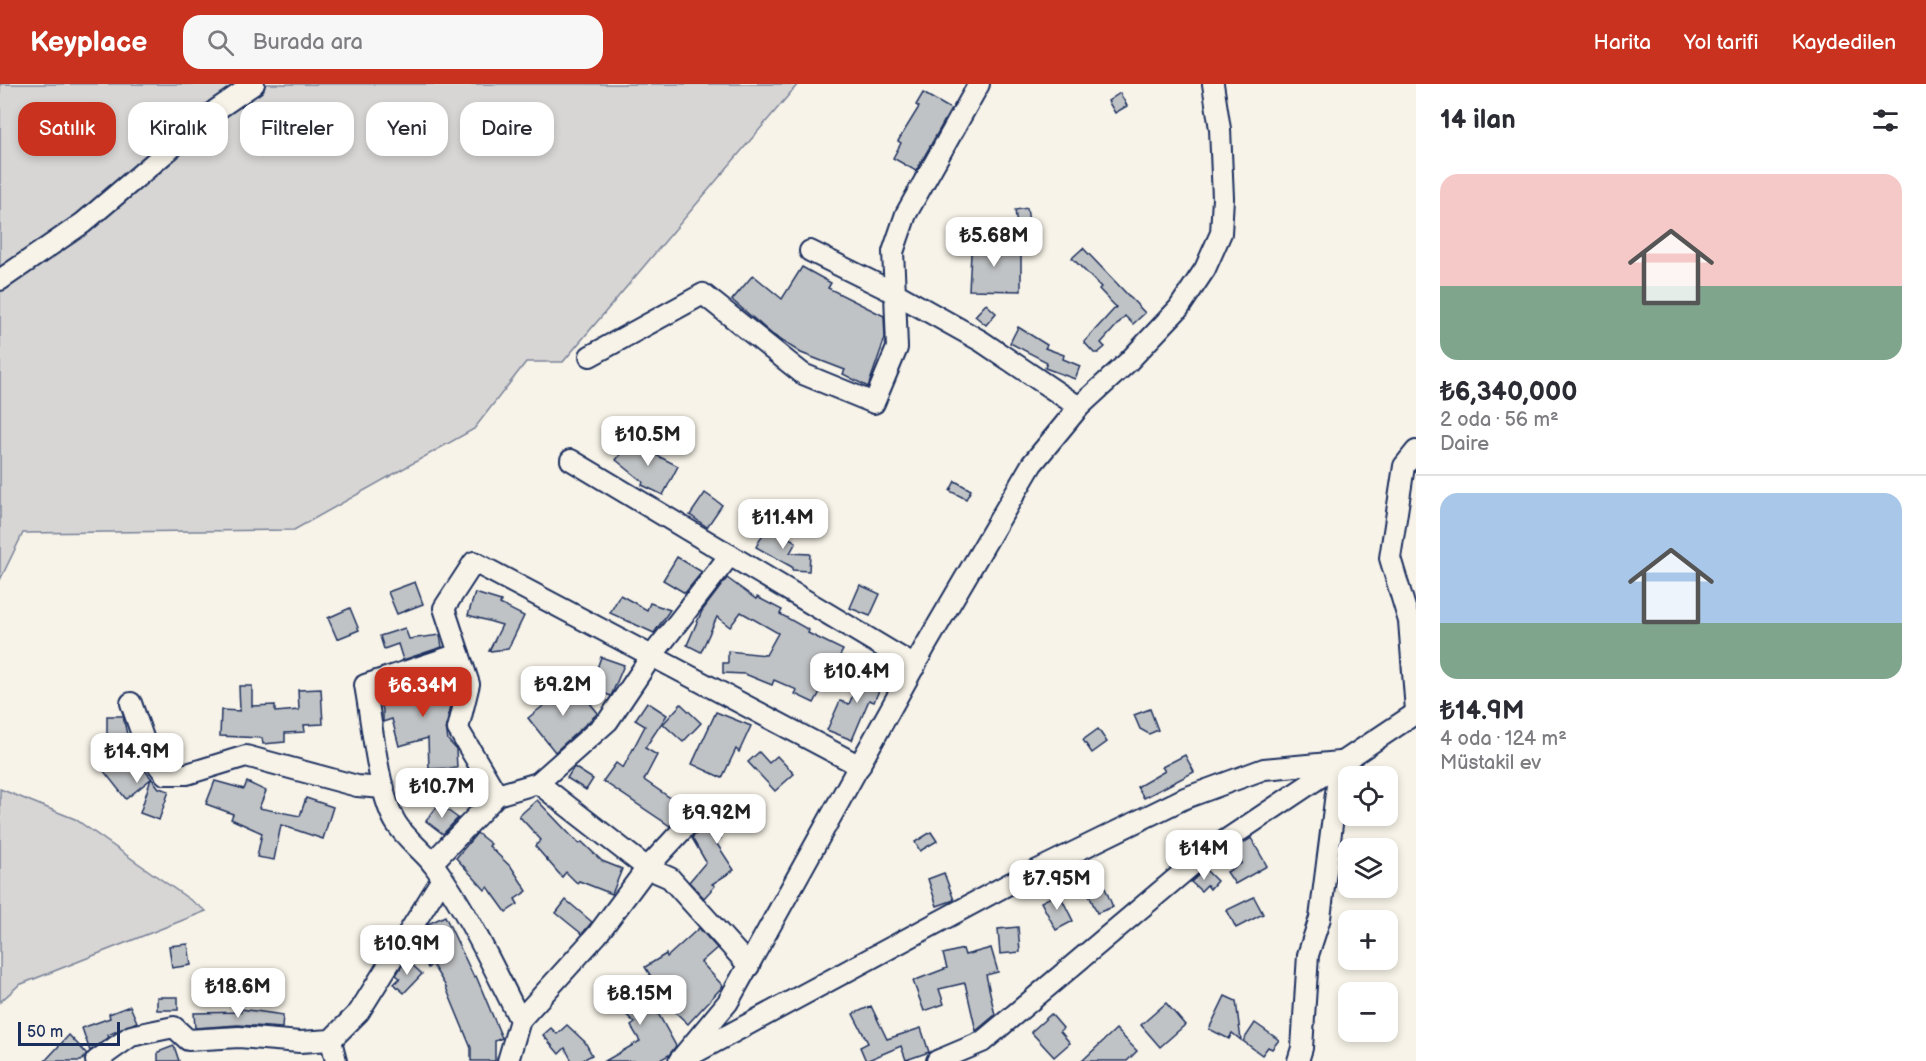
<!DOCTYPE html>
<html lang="tr">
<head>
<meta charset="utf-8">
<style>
  :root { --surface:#fff; --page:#f7f7f7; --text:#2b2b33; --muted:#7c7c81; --line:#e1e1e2; --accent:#c8321e }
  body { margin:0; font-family:"Balsamiq Sans",sans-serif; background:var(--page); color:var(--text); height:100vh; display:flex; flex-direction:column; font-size:22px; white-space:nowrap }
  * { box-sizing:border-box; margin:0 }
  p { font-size:20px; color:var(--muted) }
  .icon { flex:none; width:33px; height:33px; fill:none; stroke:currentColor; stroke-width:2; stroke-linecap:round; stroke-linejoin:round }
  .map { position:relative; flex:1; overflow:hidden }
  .details { display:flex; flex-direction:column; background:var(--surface); width:510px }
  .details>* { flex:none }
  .banner { position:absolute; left:18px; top:18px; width:570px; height:54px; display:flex; gap:12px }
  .fabs { position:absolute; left:1338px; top:682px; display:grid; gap:12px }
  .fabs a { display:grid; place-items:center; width:60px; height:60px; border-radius:12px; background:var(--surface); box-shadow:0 3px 9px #0003; font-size:30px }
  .scale { position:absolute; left:18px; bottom:15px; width:102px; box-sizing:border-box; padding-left:6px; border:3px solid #1b2f5e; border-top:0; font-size:16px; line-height:21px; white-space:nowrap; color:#1b2f5e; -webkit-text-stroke:4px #f7f3e8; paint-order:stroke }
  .price { position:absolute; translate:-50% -51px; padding:0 14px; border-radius:12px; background:#fff; color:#222; font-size:20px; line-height:39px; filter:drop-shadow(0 2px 3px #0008) }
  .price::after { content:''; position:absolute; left:50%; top:36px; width:18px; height:14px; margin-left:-9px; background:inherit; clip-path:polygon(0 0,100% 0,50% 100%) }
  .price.active { background:var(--accent); color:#fff }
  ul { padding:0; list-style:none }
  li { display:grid; align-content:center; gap:12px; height:318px; padding:0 24px }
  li+li { border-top:2px solid var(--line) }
  li span { display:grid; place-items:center; height:186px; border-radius:18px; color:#555 }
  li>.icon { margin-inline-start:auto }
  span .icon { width:108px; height:108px; fill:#fffc; stroke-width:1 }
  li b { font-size:26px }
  h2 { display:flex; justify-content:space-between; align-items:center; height:72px; padding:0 24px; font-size:26px }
  .pill { padding:0 21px; border-radius:18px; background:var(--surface); box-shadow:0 3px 9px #0003; font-size:21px; line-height:54px }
  .pill.active { background:var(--accent); color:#fff }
  header { display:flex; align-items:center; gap:36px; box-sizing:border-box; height:84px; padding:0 30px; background:var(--accent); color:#fff }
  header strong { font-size:28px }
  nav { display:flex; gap:33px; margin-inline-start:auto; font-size:21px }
  .search { width:420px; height:54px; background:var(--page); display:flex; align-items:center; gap:15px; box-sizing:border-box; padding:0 21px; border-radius:18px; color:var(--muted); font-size:22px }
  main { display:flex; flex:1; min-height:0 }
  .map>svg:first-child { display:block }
</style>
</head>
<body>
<header>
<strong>Keyplace</strong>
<div class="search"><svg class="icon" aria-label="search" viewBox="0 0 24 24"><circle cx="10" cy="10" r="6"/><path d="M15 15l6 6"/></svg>Burada ara</div>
<nav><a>Harita</a><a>Yol tarifi</a><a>Kaydedilen</a></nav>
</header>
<main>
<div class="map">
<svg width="1416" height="977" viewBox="0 0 1416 977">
  <rect width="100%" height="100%" fill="#f7f3e8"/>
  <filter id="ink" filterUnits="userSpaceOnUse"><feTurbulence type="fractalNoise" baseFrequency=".0167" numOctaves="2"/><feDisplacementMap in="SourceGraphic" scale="12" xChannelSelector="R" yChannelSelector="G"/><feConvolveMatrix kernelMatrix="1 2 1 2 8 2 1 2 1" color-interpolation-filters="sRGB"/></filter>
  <g filter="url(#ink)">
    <g fill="#d7d6d4" stroke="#798299" stroke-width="1.5">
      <polygon points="0,0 798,0 563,278 526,278 474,345 294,446 23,449 0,496"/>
      <polygon points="0,705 75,735 206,827 19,901 0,918"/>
    </g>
    <g fill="#c0c3c5" stroke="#1b2f5e" stroke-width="1.5">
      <polygon points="923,9 951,25 916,87 893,74 901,59 898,57 919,23 916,21"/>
      <polygon points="1120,9 1127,22 1115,29 1108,17"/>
      <polygon points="1027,124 1029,138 1017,141 1015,126"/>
      <polygon points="972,152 988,152 987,169 1021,169 1021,207 969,206"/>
      <polygon points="1083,164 1145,229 1133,240 1125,232 1101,259 1105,263 1098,269 1094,269 1084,258 1116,223 1099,205 1101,203 1072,174"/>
      <polygon points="802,183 831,199 828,204 884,232 885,254 868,303 843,290 845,286 801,269 773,251 732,216 753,191 782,215"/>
      <polygon points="986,220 996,229 986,241 975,232"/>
      <polygon points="1018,243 1047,261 1045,264 1064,271 1063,275 1080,282 1075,295 1045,284 1047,278 1010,259"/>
      <polygon points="633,354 656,371 678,382 663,411 642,401 643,398 616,376"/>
      <polygon points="955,397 971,406 966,415 950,407"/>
      <polygon points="705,409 722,421 707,443 690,431"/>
      <polygon points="768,441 796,458 790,469 810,470 809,487 792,486 792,483 756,463"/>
      <polygon points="677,473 702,488 685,509 663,496"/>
      <polygon points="727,494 756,515 757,513 782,526 780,530 809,546 808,549 843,566 814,619 795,610 797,606 774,596 772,601 745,590 723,589 723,579 728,579 728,567 766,571 778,549 741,528 730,543 717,533 701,568 687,561 702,527"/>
      <polygon points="415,498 423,520 397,530 388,508"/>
      <polygon points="860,501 880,510 870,532 850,524"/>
      <polygon points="475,509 501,517 500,520 524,532 508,565 489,567 502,541 468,531"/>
      <polygon points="620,511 647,526 650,519 670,526 654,549 610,529"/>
      <polygon points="350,524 359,546 337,555 328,534"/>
      <polygon points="405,544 409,555 440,551 442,563 403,576 398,560 384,565 380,552"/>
      <polygon points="601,573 624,581 611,612 590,604"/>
      <polygon points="866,581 886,590 874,618 869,616 852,656 827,646 840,617 849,620"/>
      <polygon points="449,592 453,613 446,643 448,656 456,665 457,684 429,685 428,654 399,662 392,635 383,638 383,626 379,612 421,598"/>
      <polygon points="573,598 598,629 555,668 528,634"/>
      <polygon points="239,602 252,602 252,622 275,621 275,628 299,626 298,606 321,605 323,640 304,641 305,648 285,649 285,658 263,660 262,654 220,652 221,626 240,627"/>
      <polygon points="647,618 667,631 645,664 657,671 644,696 685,724 670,742 603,697 616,679 623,684 645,642 635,636"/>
      <polygon points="681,620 701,639 683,658 663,640"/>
      <polygon points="1150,625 1158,646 1149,650 1140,645 1134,631"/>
      <polygon points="716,628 751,642 739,668 736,665 722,694 692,680"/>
      <polygon points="107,632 123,632 128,655 107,655"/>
      <polygon points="1098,645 1107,658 1092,669 1083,656"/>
      <polygon points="129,666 159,704 169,707 159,736 140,729 151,695 126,715 103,686"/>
      <polygon points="759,668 769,679 777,672 794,690 775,707 748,678"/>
      <polygon points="1185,671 1194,688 1144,714 1137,703 1165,687 1162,683"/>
      <polygon points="574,683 593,695 586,706 567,694"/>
      <polygon points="468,685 480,706 462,718 453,703 444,706 442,702"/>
      <polygon points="422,695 428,711 410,717 405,701"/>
      <polygon points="215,697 244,705 247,698 266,707 259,724 300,732 306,714 333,723 323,755 281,741 274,776 257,773 262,749 231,735 233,730 206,720"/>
      <polygon points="537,716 579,760 582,758 602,777 622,785 612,810 579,797 577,799 566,788 562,793 535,762 541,756 519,732"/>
      <polygon points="720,717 750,717 750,737 741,736 741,746 716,746 721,754 715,757 734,786 712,800 715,802 704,814 689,798 706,778 692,754 705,740 720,731"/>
      <polygon points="439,720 458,734 443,750 426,737"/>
      <polygon points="931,748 937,757 920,767 915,758"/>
      <polygon points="477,749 491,760 489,762 512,784 527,807 515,815 518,820 506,828 488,803 485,806 456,774"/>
      <polygon points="1251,754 1267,782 1235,800 1227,788 1242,779 1234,765"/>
      <polygon points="1205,785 1217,797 1210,805 1207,801 1201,807 1191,798"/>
      <polygon points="944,789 954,816 937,822 928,795"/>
      <polygon points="1102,797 1113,823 1097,829 1086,804"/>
      <polygon points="1059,809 1073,837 1056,846 1041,818"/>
      <polygon points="1254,813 1263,830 1236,844 1227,826"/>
      <polygon points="566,816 592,838 582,850 556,829"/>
      <polygon points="445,832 474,893 476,892 502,954 495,957 495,977 471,977 471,964 445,901 432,880 428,884 416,859 428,840"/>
      <polygon points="1018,843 1020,868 1000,870 998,845"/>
      <polygon points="699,844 717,864 701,878 723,902 688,940 670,923 645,883 666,870 667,873"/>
      <polygon points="188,860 191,881 172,884 169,862"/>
      <polygon points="991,864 998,888 986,891 995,931 976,947 965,899 939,905 944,920 924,927 913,897 947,884 943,870 963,865 965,871"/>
      <polygon points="406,875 422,890 404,909 394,900 400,894 396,891"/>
      <polygon points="619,890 633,903 629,908 649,926 654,922 676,962 669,971 658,977 605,977 640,957 631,942 635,939 602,908"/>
      <polygon points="1225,912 1236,917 1241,956 1232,949 1229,955 1209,945"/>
      <rect x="157" y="913" width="21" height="13"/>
      <polygon points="1166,919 1185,941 1160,963 1141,941"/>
      <polygon points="130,922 137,938 108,951 109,953 90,967 82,944 110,934 109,930"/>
      <polygon points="871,922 887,955 921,944 929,968 906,976 901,962 866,977 860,963 868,959 853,930"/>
      <polygon points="241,925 283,931 282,944 238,941 195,944 194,929 241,928"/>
      <polygon points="1051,930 1063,944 1060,947 1070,959 1054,973 1031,948"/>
      <polygon points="1255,939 1279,956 1272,965 1268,963 1262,971 1243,957"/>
      <polygon points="567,941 585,958 592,971 581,977 572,977 565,964 559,970 543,951 551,944 557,950"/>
      <polygon points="1116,945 1137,967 1127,977 1082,977"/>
      <polygon points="69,951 87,970 85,973 81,977 45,977"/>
      <polygon points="174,962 179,977 158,977 158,968"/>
    </g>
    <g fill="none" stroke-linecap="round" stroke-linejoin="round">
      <defs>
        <g id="minor">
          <polyline points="979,0 906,130 893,168 895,209 981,257 1079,323"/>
          <polyline points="0,196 83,139 216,26 254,0"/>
          <polyline points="590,272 703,210 803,290 874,319 897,264 895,209 810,167"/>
          <polyline points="1416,367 1404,382 1390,474 1409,537 1416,627"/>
          <polyline points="571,376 915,582"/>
          <path d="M459,570L365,601C372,638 378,710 396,739C406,755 422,766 433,780C468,828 493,883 520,936L508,977"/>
          <polyline points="131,619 148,668 165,690 187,690 246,672 357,702 384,704"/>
          <polyline points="538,699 608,637 651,573 730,471"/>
          <polyline points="432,779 497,711"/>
          <polyline points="749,882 670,794 647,784 538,699 497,711 458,645 469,600 444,524 474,478 860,682"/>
          <polyline points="520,936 597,851 647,784 701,726"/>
          <polyline points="331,956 336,977"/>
          <polyline points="691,971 1009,800 1185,714 1264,685 1340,678 1320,834 1308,871 1302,964 1298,977"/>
          <polyline points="96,977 131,952 174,943 188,956 239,953 300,958 331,956 359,928 442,795"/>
          <polyline points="679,977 728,918 926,561 1032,380 1079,323 1128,278 1179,224 1205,185 1221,149 1223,114 1220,45 1213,0"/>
          <polyline points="937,977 982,958 1205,770 1416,629"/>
        </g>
      </defs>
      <use href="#minor" stroke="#1b2f5e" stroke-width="24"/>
      <use href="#minor" stroke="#f7f3e8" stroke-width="20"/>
    </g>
  </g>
</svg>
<div class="fabs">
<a><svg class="icon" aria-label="locate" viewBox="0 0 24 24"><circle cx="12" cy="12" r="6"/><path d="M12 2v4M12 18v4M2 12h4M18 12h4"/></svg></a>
<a><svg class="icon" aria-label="layers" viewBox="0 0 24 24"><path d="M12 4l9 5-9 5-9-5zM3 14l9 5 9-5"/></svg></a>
<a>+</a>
<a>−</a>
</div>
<div class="scale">50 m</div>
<b class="price" style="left:994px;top:184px">₺5.68M</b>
<b class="price" style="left:648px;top:383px">₺10.5M</b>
<b class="price" style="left:783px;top:466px">₺11.4M</b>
<b class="price" style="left:857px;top:620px">₺10.4M</b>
<b class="price" style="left:563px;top:633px">₺9.2M</b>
<b class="price active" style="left:423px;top:634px">₺6.34M</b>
<b class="price" style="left:137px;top:700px">₺14.9M</b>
<b class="price" style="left:442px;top:735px">₺10.7M</b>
<b class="price" style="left:717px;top:761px">₺9.92M</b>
<b class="price" style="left:1204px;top:797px">₺14M</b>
<b class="price" style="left:1057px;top:827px">₺7.95M</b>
<b class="price" style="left:407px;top:892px">₺10.9M</b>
<b class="price" style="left:238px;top:935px">₺18.6M</b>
<b class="price" style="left:640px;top:942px">₺8.15M</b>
<div class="banner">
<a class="pill active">Satılık</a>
<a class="pill">Kiralık</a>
<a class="pill">Filtreler</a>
<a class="pill">Yeni</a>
<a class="pill">Daire</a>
</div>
</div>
<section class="details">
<h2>14 ilan<svg class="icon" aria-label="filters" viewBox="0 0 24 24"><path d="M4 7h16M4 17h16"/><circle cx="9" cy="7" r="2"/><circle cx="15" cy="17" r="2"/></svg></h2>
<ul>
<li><span style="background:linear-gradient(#f6c9c9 60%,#7fa58c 0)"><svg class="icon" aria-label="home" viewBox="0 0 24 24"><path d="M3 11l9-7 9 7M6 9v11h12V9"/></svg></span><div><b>₺6,340,000</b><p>2 oda · 56 m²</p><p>Daire</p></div></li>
<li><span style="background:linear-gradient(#a9c7e8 70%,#7fa58c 0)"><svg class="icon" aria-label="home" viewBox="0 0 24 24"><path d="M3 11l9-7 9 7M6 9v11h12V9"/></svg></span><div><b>₺14.9M</b><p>4 oda · 124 m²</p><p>Müstakil ev</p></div></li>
</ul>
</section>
</main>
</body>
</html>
